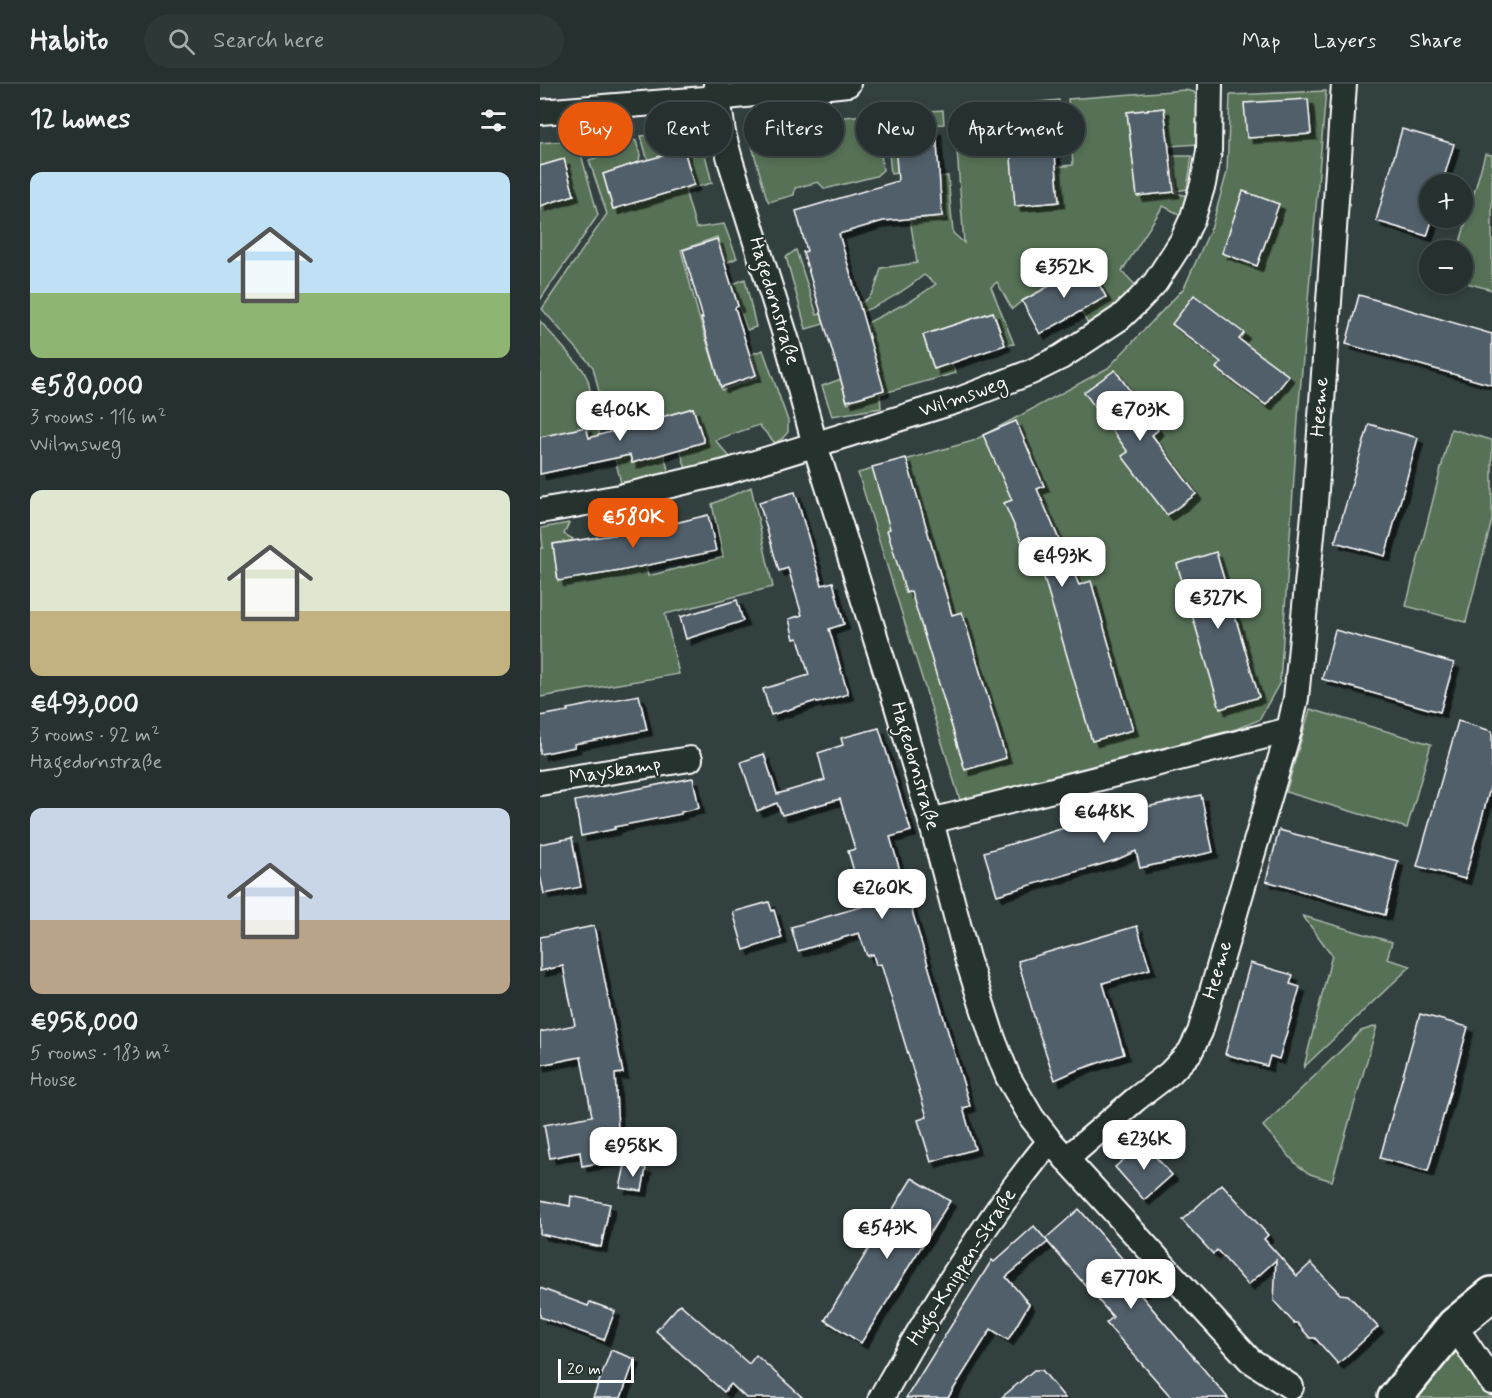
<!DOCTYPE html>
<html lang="en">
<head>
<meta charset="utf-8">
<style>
  :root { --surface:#263030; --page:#2e3838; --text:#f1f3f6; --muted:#a4a9ab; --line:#424b4c; --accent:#ea580c }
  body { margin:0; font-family:Mynerve,sans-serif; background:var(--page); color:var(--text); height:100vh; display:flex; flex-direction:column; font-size:22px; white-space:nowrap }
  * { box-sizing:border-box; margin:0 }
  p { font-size:20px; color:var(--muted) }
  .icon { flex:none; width:33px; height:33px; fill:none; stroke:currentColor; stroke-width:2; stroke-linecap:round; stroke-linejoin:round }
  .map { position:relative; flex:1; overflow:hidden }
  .side { display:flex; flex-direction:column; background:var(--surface); width:540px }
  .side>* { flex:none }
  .top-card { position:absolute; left:18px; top:18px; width:570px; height:54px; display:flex; gap:12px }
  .buttons { position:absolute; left:879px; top:90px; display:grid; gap:12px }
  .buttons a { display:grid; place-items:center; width:54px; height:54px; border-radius:50%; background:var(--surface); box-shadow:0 3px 9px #0003,0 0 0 2px var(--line); font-size:30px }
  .scale { position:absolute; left:18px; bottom:15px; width:76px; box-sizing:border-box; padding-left:6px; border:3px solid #fff; border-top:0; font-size:16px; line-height:21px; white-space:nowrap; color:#fff; -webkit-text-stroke:4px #26332d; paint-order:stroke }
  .price { position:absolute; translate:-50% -51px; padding:0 14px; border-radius:12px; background:#fff; color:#222; font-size:20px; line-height:39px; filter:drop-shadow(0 2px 3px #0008) }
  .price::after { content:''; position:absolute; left:50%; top:36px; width:18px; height:14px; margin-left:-9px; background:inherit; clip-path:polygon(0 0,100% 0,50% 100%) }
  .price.active { background:var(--accent); color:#fff }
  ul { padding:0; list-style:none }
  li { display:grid; align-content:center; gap:12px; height:318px; padding:0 30px }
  li span { display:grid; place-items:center; height:186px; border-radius:12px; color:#555 }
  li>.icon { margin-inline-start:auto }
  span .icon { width:108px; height:108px; fill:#fffc; stroke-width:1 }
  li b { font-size:26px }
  h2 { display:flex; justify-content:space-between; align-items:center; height:72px; padding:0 30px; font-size:26px }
  .pill { padding:0 21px; border-radius:27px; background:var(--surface); box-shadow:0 3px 9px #0003,0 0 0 2px var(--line); font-size:21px; line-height:54px }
  .pill.active { background:var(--accent); color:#fff }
  header { display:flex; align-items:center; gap:36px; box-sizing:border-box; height:84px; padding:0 30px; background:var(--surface); border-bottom:2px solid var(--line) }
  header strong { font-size:28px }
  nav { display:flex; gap:33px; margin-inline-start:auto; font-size:21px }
  .search { width:420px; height:54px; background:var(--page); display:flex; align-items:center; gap:15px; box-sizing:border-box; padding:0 21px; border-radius:33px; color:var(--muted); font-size:22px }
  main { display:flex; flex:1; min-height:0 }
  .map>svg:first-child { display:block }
</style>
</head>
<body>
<header>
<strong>Habito</strong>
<div class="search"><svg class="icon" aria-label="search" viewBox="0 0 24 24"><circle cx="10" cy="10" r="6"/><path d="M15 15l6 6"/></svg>Search here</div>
<nav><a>Map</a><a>Layers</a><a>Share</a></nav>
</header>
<main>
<section class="side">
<h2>12 homes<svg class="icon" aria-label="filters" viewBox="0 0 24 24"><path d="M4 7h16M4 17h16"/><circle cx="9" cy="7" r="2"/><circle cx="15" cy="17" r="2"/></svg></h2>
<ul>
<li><span style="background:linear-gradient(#bfe0f5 65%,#8fb573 0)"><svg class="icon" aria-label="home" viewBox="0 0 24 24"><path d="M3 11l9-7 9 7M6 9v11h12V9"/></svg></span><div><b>€580,000</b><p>3 rooms · 116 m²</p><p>Wilmsweg</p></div></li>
<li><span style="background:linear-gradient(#dfe7d0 65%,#c2b280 0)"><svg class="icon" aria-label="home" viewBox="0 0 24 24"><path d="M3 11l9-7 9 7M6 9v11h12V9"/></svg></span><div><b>€493,000</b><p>3 rooms · 92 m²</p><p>Hagedornstraße</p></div></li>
<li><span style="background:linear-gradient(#c9d6e8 60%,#b9a48a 0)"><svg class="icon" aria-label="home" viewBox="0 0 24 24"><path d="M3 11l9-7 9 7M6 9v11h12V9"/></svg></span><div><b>€958,000</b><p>5 rooms · 183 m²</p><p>House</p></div></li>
</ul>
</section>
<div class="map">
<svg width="952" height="1314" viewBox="0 0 952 1314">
  <defs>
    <filter id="shadow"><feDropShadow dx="5.5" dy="5.5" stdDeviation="0" flood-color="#0009"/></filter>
  </defs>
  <rect width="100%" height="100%" fill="#334040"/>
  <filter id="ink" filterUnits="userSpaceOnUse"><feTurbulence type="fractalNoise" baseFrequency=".0167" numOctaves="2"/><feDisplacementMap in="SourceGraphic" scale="12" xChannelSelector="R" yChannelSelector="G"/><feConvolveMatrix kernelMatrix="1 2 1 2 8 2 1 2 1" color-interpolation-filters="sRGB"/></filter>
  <g filter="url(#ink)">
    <g fill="#577157" stroke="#abb8ab" stroke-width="1.5">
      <path d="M645,6L654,8L657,13L659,60L629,62L624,24L587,28L597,112L634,108L653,114L647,134L623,122L582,187L597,203L574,226L549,242L541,227L566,213L548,181L482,217L472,225L457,198L451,203L474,260L465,261L453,228L383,251L394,285L411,279L416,289L340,310L341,324L292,332L282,302L301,295L307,319L343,306L326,247L329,238L374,215L396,200L384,191C344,224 315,231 266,245L246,173L256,166L277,231C292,227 315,225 327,215C336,208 338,194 341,184L377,179L370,135L404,134L397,93L408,92L413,149L424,159L414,26L519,16L520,28L476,32L477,36L470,37L480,122L517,118L514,83L533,81L528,15Z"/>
      <polygon points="786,7 759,320 740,598 719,636 696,645 420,716 318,389 433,357 568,284 644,204 672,142 687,88 690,11"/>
      <polygon points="403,26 404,40 360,42 358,89 351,90 345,30"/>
      <path d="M336,30L343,86L336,92L285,105L278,98L255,104L254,111L229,118L227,115L210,55C212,47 214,44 221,41Z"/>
      <polygon points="141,48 157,50 161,54 172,99 145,106 156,144 184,140 197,174 186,179 177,153 141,166 159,233 182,306 218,293 212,270 223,266 248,337 248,348 242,355 235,359 219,341 175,356 190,373 146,385 140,366 164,358 153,324 82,345 92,379 124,370 129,389 81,399 53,283 2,225 67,130 49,76 63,72 59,56 87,53 96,57 100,71 99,78 63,90 74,125 154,101 144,66 108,77 101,52"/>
      <polygon points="37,56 58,131 0,216 0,122 34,111 24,75 0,82 0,59"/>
      <polygon points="945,70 952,71 952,206 923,198 922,166 918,166"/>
      <polygon points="633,72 652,72 647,105 636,107"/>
      <polygon points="205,195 216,243 207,246 191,201"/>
      <polygon points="0,237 43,286 48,296 61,358 49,356 46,343 0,353"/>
      <polygon points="911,345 952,356 952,436 926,538 866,522"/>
      <polygon points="211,403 233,503 125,530 139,590 0,613 0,464 3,464 1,444 29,439 24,450 33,455 31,457 13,460 18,496 81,487 77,457 99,450 108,492 183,473 172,420"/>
      <polygon points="770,625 891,660 867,744 746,708"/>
      <polygon points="763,832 852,858 847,875 871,882 764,983 792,871"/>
      <polygon points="837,942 792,1097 770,1090 757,1081 723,1042 821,947"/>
      <polygon points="911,1250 952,1308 952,1314 858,1314"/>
    </g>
    <g fill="#515e6b" stroke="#fff" stroke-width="1.5" filter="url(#shadow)">
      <polygon points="768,15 771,50 707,54 704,19"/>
      <polygon points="624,24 634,108 597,112 587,28"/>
      <polygon points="512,35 519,118 475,122 468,39"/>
      <polygon points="396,45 402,132 343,137 299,150 344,306 307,317 263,168 267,167 256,127 358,97 354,47"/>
      <polygon points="862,45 914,60 902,100 890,100 890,134 893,134 887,152 836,137"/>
      <polygon points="144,66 154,101 73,125 63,90 99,78"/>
      <polygon points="24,75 34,111 0,122 0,82"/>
      <polygon points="703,107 739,120 717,182 682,169"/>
      <polygon points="177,155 198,222 195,224 216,291 181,303 161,234 163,234 143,166"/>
      <polygon points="548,181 566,213 500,250 482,217"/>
      <polygon points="654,211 704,249 699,255 749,292 726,321 676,284 681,278 632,240"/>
      <polygon points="819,211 952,250 952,301 806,260"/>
      <polygon points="453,228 465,261 394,285 383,251"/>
      <polygon points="575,286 618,346 612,351 656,410 627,431 582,372 588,368 544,308"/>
      <polygon points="153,324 164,358 92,379 90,371 0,390 0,353 46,343 49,354"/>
      <polygon points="476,337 504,402 497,405 539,501 551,497 593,646 552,657 500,480 493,483 464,419 472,416 443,351"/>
      <polygon points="829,340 878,354 845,472 795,458"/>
      <polygon points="366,374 412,531 422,528 466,674 425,686 371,507 366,509 347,446 350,445 332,383"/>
      <polygon points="255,408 282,501 293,498 304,540 289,545 308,610 277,619 276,617 231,631 223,605 269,591 258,554 254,555 249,535 262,531 248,484 239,487 219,418"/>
      <polygon points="168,431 176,467 80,487 18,497 13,460 106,446"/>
      <polygon points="676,468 719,613 680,625 637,480"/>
      <polygon points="197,516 203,537 146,555 140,533"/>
      <polygon points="795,546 914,579 900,628 782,595"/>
      <polygon points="99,611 107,646 34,660 35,663 0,670 0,632 28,627 27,625"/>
      <polygon points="918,637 952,647 952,697 925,795 877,782"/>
      <polygon points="339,644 371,747 350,753 430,1022 423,1024 435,1065 391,1078 378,1036 387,1033 341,880 336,881 333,870 327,872 319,849 258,867 251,843 324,822 308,767 315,765 300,715 242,731 237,719 217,727 201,678 224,670 237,710 285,696 278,669 303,661 301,654"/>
      <polygon points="153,694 159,724 141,728 141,730 74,743 75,745 41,752 35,717"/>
      <polygon points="661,711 673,768 600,784 596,767 576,776 457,811 444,768 561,733"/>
      <polygon points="739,746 858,777 845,831 726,797"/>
      <polygon points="32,754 41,803 4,810 0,791 0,760"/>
      <polygon points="229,818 232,827 234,826 242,854 204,866 193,828"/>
      <polygon points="54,842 83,989 75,990 78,1045 69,1046 75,1076 42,1082 40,1068 10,1074 4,1041 52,1032 41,973 0,981 0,948 35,941 23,882 0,887 0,853"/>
      <polygon points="597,842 610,885 563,899 584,970 535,987 515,996 498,946 478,877"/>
      <polygon points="710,879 753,891 750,900 760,903 739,975 730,972 727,982 685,970"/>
      <polygon points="880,930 928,943 888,1087 840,1074"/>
      <polygon points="603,1059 632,1091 604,1116 575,1083"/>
      <polygon points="85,1081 106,1084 102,1107 80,1104"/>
      <polygon points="372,1094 410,1117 321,1259 285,1236"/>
      <polygon points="682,1100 728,1151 724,1155 757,1192 771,1179 800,1210 808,1211 838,1243 798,1280 775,1254 770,1254 757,1239 754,1239 734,1217 736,1176 708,1201 677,1166 673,1170 642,1136"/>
      <polygon points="31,1112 70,1120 61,1163 0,1150 0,1116 30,1122"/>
      <polygon points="539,1125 608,1204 600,1210 688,1314 632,1314 566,1239 573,1233 505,1155"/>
      <polygon points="494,1142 508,1158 466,1193 489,1220 468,1256 451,1245 408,1314 366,1314 452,1176 454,1178"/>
      <polygon points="0,1204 48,1222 50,1218 75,1227 64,1256 0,1233"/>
      <polygon points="140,1220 209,1280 216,1271 263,1314 206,1314 191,1300 184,1308 116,1247"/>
      <polygon points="71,1266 95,1275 81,1314 53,1314"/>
      <polygon points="494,1286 502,1286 525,1314 461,1314"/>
    </g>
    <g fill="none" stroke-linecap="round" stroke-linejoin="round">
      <defs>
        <g id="minor">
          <polyline points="176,0 183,49 191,79 247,257 275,361 356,619 391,737 427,874 453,955 468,993 492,1034 510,1057 710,1276 751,1303"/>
          <polyline points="0,28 178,14 308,0"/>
          <polyline points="0,427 80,413 186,388 416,317 491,288 521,273 580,234 598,217 615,199 642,157 653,133 663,100 669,67 670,0"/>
          <polyline points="0,699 150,675"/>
          <polyline points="391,737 749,646"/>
          <polyline points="526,1075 596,1015 630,989 650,968 660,948 749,646 756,614 775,420 804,0"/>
          <polyline points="914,1241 952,1298"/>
          <path d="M341,1314C391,1225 445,1136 510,1057"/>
        </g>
        <polyline id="secondary" points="855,1314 914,1241 952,1210"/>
      </defs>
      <use href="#minor" stroke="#fff" stroke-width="28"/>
      <use href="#secondary" stroke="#fff" stroke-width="38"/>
      <use href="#minor" stroke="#26332d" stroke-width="24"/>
      <use href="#secondary" stroke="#26332d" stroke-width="33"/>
    </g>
  </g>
  <g text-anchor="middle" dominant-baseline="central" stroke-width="4.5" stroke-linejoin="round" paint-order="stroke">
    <g font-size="20" fill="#fff" stroke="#26332d">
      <text transform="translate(234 217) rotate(73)">Hagedornstraße</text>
      <text transform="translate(423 313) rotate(-19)">Wilmsweg</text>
      <text transform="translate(780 323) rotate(-86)">Heeme</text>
      <text transform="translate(375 682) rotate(74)">Hagedornstraße</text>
      <text transform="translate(75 687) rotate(-9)">Mayskamp</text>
      <text transform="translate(678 886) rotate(-74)">Heeme</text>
      <text transform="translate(422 1183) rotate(-57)">Hugo-Knippen-Straße</text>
    </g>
  </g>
</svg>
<div class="buttons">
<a>+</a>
<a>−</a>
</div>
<div class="scale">20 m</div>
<b class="price" style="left:524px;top:215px">€352K</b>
<b class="price" style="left:80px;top:358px">€406K</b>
<b class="price" style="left:600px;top:358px">€703K</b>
<b class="price active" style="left:93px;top:465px">€580K</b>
<b class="price" style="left:522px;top:504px">€493K</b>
<b class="price" style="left:678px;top:546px">€327K</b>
<b class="price" style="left:564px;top:760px">€648K</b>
<b class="price" style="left:342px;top:836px">€260K</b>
<b class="price" style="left:604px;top:1087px">€236K</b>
<b class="price" style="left:93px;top:1094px">€958K</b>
<b class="price" style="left:347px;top:1176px">€543K</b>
<b class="price" style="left:591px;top:1226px">€770K</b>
<div class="top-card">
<a class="pill active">Buy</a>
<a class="pill">Rent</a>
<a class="pill">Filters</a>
<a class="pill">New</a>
<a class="pill">Apartment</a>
</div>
</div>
</main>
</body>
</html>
